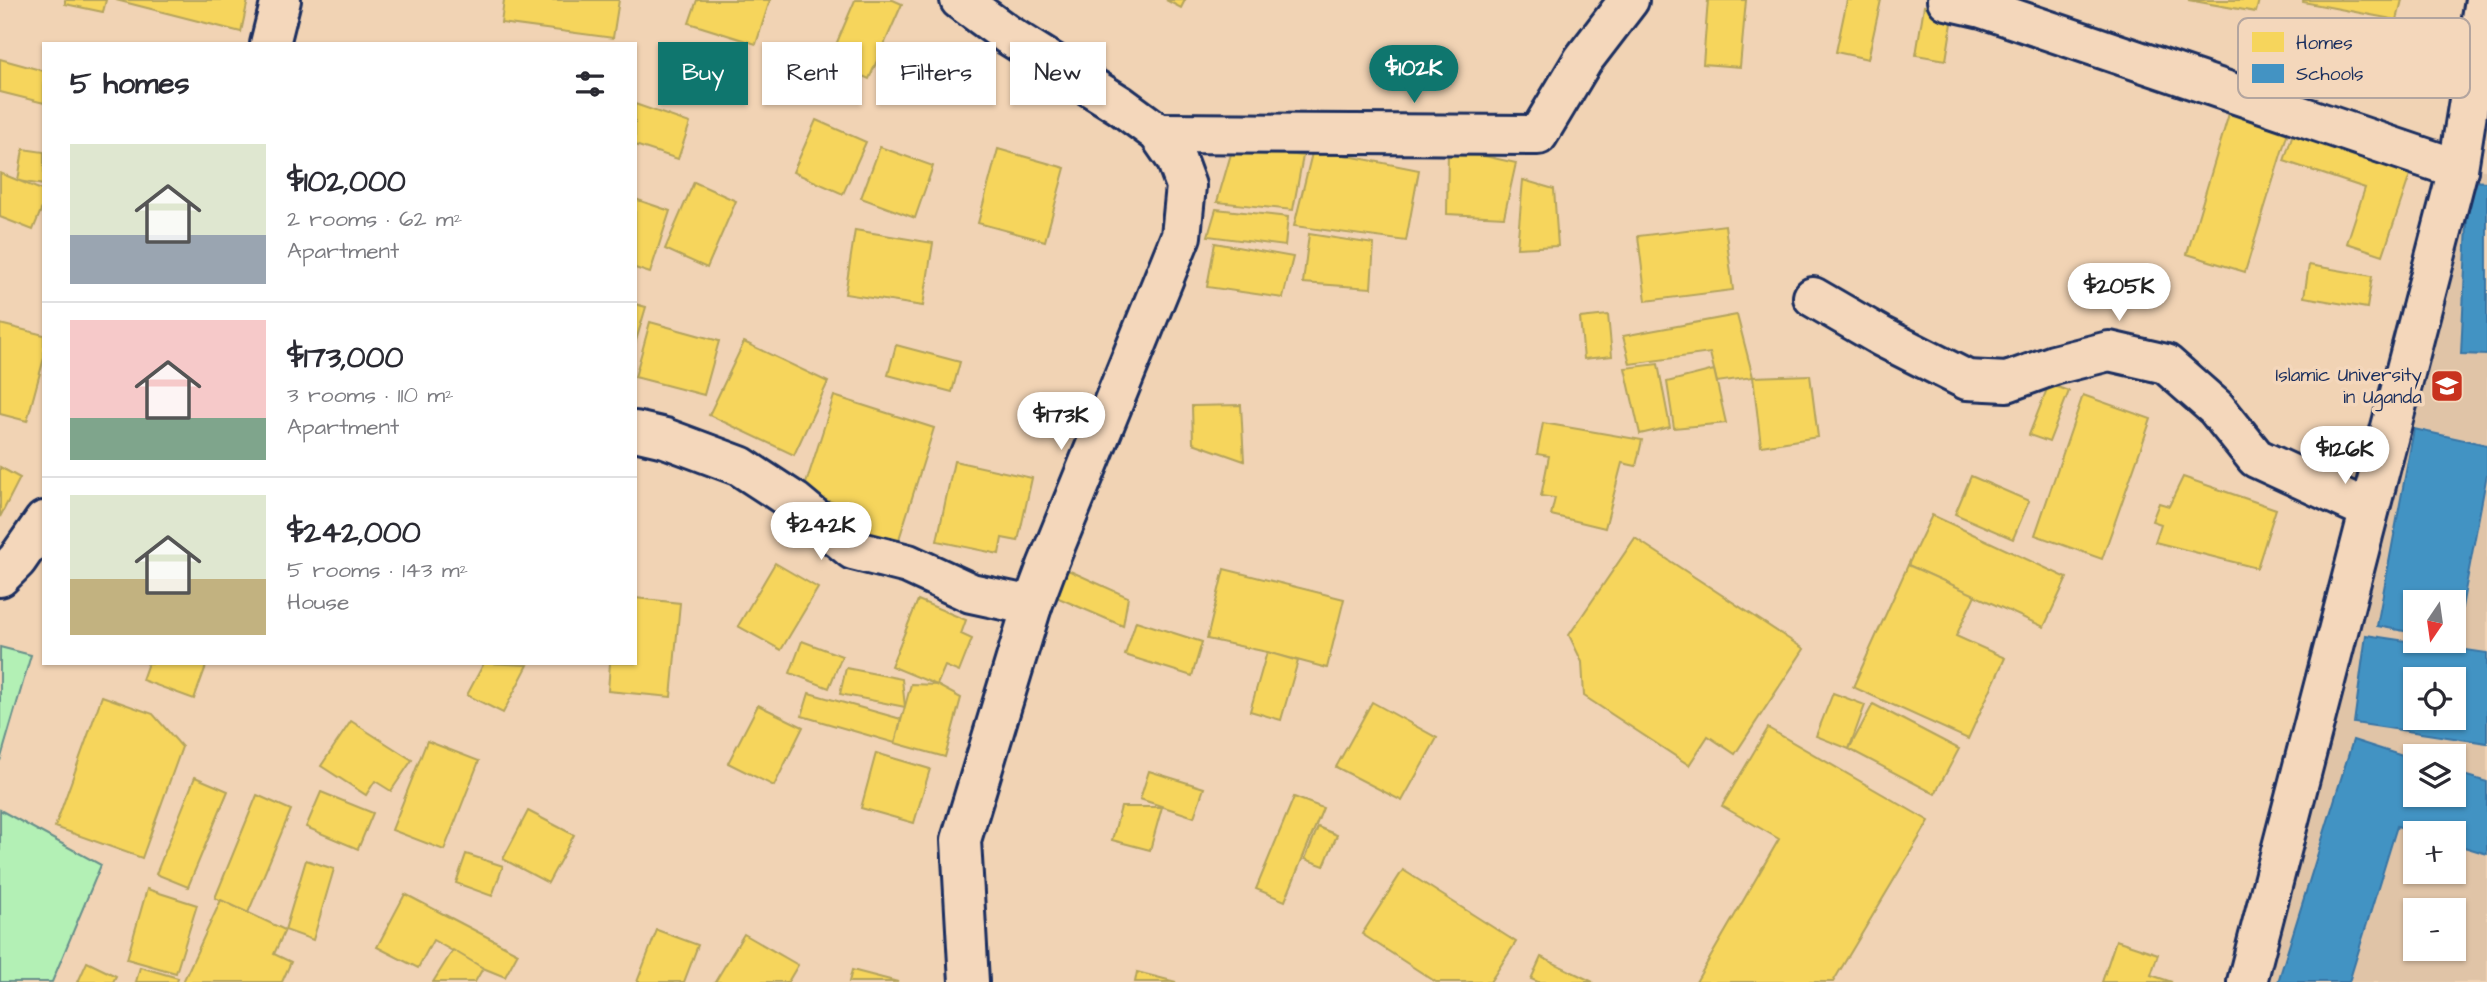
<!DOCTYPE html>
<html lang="en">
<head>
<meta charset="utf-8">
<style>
  :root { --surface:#fff; --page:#f7f7f7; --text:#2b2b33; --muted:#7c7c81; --line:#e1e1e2; --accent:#0f766e }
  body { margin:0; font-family:"Architects Daughter",sans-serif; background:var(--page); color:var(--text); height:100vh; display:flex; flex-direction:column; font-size:26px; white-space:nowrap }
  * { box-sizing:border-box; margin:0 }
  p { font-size:23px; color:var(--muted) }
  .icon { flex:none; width:38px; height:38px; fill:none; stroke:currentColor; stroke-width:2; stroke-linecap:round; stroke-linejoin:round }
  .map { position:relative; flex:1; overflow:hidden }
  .panel { position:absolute; left:42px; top:42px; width:595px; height:623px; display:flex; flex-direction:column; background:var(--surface); border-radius:0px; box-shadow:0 2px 5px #0004 }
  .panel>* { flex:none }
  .top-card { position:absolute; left:658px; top:42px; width:665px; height:63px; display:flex; gap:14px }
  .needle { width:46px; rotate:193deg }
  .buttons { position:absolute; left:2403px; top:590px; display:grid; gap:14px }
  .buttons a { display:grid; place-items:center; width:63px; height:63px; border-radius:0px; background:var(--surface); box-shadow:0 2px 5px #0004; font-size:35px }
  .price { position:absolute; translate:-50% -60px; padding:0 16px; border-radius:24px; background:#fff; color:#222; font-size:23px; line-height:46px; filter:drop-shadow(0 2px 4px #0008) }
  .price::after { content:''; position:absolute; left:50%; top:42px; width:21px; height:16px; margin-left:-10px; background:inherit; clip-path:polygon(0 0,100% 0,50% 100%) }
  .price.current { background:var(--accent); color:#fff }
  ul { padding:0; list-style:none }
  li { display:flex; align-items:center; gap:21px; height:175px; padding:0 28px }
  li+li { border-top:2px solid var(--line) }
  li span { display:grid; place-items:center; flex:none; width:196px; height:140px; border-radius:0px; color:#555 }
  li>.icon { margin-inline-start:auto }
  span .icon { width:84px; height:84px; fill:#fffc; stroke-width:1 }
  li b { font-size:30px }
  h2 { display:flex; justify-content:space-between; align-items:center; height:84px; padding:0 28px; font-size:30px }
  .tag { padding:0 24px; border-radius:0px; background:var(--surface); box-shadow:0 2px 5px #0004; font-size:24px; line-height:63px }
  .tag.current { background:var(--accent); color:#fff }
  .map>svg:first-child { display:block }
</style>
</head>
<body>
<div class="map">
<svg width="2487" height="982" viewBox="0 0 2487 982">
  <rect width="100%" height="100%" fill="#f1d3b4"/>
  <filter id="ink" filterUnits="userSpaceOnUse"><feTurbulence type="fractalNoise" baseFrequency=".0143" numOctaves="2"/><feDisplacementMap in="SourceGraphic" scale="14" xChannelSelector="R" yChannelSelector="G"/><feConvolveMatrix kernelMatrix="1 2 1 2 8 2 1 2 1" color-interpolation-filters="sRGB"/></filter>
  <g filter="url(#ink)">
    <path fill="#e0c4a7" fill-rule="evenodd" d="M2458,169L2487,170V982H2263L2281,931ZM2415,602H2454V640H2415ZM2415,679H2454V718H2415ZM2415,756H2454V794H2415ZM2415,833H2454V872H2415ZM2415,910H2454V948H2415Z"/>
    <g fill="#b3f0b5" stroke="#67908a" stroke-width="2">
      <polygon points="0,647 31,655 0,761"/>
      <polygon points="0,810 101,865 52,982 0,982"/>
    </g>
    <g fill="#f6d55c" stroke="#b4a35d" stroke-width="2">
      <polygon points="65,0 106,0 103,12 65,4"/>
      <polygon points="116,0 248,0 241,32"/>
      <polygon points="504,0 619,0 613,38 501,23"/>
      <polygon points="697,0 770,0 756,44 689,23"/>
      <polygon points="855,0 893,0 902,4 869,79 829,61"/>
      <polygon points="1166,0 1185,0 1181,8"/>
      <polygon points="1708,0 1746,0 1740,67 1703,64"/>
      <polygon points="1847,0 1881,0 1868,59 1836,52"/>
      <polygon points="2188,0 2259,0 2256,12"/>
      <polygon points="2303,0 2402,0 2397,20 2303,2"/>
      <polygon points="1924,6 1954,11 1946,60 1916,55"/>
      <polygon points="0,59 44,71 44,103 0,92"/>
      <polygon points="635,104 690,123 678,159 635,145"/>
      <polygon points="2231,107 2290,125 2245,272 2187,254"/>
      <polygon points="816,120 866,142 843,194 793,172"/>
      <polygon points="2295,127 2413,166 2383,255 2347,243 2365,188 2284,161"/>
      <polygon points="880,147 933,166 915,218 861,198"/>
      <polygon points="1233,147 1303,156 1293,210 1217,202"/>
      <polygon points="1448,148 1516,163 1504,217 1447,214"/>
      <polygon points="23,149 44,152 44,185 18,181"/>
      <polygon points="998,149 1065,168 1045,241 978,223"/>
      <polygon points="1313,149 1419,170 1406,241 1294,226"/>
      <polygon points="0,173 44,191 44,203 33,230 0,217"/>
      <polygon points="1523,180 1554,189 1558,246 1517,248"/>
      <polygon points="694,182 736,201 707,268 665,249"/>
      <polygon points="635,199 670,211 650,273 635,268"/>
      <polygon points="1216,209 1288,217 1285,246 1208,236"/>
      <polygon points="1725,225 1733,290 1646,301 1638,236"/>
      <polygon points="855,230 933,243 923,306 845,294"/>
      <polygon points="1309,234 1374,244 1371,288 1303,283"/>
      <polygon points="1215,243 1293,257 1283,298 1207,287"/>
      <polygon points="2309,265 2372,276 2367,308 2304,297"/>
      <polygon points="635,304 646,307 635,344"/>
      <polygon points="1608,315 1612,356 1584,359 1580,318"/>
      <polygon points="1737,315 1753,377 1717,382 1710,353 1630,364 1623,336"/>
      <polygon points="650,322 719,341 704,395 635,377"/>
      <polygon points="0,324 44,335 44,358 27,421 0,414"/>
      <polygon points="744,342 828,382 794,455 709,415"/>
      <polygon points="896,345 960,362 952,392 888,375"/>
      <polygon points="1658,364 1670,427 1640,434 1625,368"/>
      <polygon points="1714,370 1726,423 1674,428 1667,382"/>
      <polygon points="1810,375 1818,437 1761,446 1753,377"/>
      <polygon points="2049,384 2069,391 2049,442 2029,435"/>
      <polygon points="2083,395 2151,419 2102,559 2035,535"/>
      <polygon points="834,396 934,428 895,552 855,540 864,512 803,493"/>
      <polygon points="1241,405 1244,461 1193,443 1192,406"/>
      <polygon points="1543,423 1642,440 1636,466 1622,463 1605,528 1551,515 1555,498 1541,496 1549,456 1537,454"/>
      <polygon points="954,461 1032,478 1018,541 1002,538 999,554 937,541"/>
      <polygon points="0,467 20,478 0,517"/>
      <polygon points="1971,476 2029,501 2013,539 1955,514"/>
      <polygon points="2183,477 2276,509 2257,568 2155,542 2161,524 2152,521 2159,503 2169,506"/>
      <polygon points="1932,515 2067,578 2044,627 1908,565"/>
      <polygon points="1635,538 1804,649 1735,754 1708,736 1689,765 1584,696 1582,662 1569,635"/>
      <polygon points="775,563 818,588 781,650 738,626"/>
      <polygon points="1908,565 1975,595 1956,636 2005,658 1968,739 1853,687"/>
      <polygon points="1059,566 1128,597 1123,626 1047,593"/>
      <polygon points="1224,569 1344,599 1327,668 1267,652 1207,639"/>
      <polygon points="635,598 680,603 671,697 608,691 610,663 635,663"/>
      <polygon points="918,600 966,620 961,634 972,639 959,672 945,666 937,685 891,666"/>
      <polygon points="1136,621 1202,642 1192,676 1125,655"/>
      <polygon points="802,641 842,656 829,688 790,673"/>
      <polygon points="1267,652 1298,661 1281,720 1250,711"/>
      <polygon points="148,663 198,663 206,666 194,699 142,680"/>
      <polygon points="484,663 528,665 503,713 467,695"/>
      <polygon points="846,668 902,679 905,707 840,694"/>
      <polygon points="911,684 937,685 961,698 945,757 895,743"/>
      <polygon points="809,693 901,719 895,743 802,716"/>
      <polygon points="1833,693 1865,705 1849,749 1816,736"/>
      <polygon points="102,696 153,714 182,747 142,858 55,827"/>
      <polygon points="1372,702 1437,738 1402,801 1336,767"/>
      <polygon points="1873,704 1959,749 1935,794 1849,749"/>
      <polygon points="758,705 803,727 774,786 728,763"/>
      <polygon points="351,721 412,760 391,791 375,781 366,795 321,766"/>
      <polygon points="1768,728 1929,821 1833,982 1696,982 1779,839 1722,806"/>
      <polygon points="427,741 479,761 444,850 392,830"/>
      <polygon points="876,753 930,769 914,823 861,808"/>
      <polygon points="1149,771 1204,788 1194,817 1140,799"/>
      <polygon points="195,777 228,791 188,887 156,874"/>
      <polygon points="321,792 373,813 358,849 306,827"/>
      <polygon points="257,795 291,810 248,913 215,898"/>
      <polygon points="1294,797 1323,808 1285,901 1256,889"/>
      <polygon points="1121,807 1162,807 1150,850 1112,840"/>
      <polygon points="528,811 574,835 548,883 503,859"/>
      <polygon points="1318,827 1337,835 1324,866 1305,859"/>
      <polygon points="466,854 503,866 492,896 456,883"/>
      <polygon points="306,860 334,869 313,940 285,930"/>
      <polygon points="1403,870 1516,942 1490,982 1436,982 1362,934"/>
      <polygon points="147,889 197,905 176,973 127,959"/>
      <polygon points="405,894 518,953 505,977 483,968 433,940 418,968 377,947"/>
      <polygon points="221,900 285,930 274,954 291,962 282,982 183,982"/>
      <polygon points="657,930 698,945 684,982 637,982"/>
      <polygon points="744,934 798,965 788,982 715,982"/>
      <polygon points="2116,940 2158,954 2151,975 2172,982 2102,982"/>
      <polygon points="453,950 483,968 475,982 433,982"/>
      <polygon points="1541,957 1593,982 1538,982 1531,979"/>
      <polygon points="87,962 116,976 113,982 78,982"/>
      <polygon points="140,967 178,978 177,982 136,982"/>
      <polygon points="852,970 898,982 849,982"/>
      <polygon points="1137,972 1176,982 1135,982"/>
    </g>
    <g fill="#4393c3" stroke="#3775a5" stroke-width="2" fill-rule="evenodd">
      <polygon points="2469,181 2487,182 2487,355 2461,354"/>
      <polygon points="2414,429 2487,445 2487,474 2456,639 2454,639 2454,602 2415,602 2415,633 2377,626"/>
      <path d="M2366,635L2487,653V743L2354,723ZM2415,679H2454V718H2415Z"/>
      <polygon points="2353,740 2415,760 2415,794 2454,794 2454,772 2487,782 2487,854 2454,844 2454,833 2419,833 2397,826 2349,982 2278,982"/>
    </g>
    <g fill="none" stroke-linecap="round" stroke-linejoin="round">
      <defs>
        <g id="street">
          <polyline points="960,0 1008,35 1120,105 1158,133 1176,159 1186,186 1181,236 1047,566 1032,606 961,840 969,982"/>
          <polyline points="1947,0 1982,8 2458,169"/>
          <polyline points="270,44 281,0"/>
          <polyline points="1158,133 1538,135 1583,60 1629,0"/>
          <polyline points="1813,297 1882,337 1967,380 2007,382 2054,365 2109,351 2166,364 2216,408 2256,458 2369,510"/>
          <polyline points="635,431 665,438 740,466 795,502 853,550 908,564 971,593 1032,606"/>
          <polyline points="0,577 17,560 44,521"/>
          <polyline points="2247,982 2458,169 2485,0"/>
        </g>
      </defs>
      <use href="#street" stroke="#1b2f5e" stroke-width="44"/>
      <use href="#street" stroke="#f4d7bb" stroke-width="38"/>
    </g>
  </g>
  <defs>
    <symbol id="university-square" viewBox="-11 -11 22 22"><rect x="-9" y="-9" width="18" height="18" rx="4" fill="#c8321e" stroke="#f4d7bb"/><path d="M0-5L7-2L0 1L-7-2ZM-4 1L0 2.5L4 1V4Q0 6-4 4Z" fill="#fff"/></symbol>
  </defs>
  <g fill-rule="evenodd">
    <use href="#university-square" x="2428" y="367" width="38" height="38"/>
  </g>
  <g text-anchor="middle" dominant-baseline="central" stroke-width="7" stroke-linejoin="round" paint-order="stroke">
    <g font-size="19" fill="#1b2f5e" stroke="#f4d7bb" text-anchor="end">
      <text x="2422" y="375">Islamic University<tspan x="2422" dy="22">in Uganda</tspan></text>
    </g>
  </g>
  <rect x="2238" y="18" width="232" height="80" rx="10" fill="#f4d7bb" stroke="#b3a59f" stroke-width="2"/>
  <rect x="2252" y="32" width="32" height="20" fill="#f6d55c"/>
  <rect x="2252" y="64" width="32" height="19" fill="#4393c3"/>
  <g font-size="19" fill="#1b2f5e">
    <text x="2296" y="49">Homes</text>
    <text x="2296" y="80">Schools</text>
  </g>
</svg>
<div class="buttons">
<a><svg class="needle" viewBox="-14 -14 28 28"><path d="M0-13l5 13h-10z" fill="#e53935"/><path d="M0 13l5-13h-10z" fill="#7c7c81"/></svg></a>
<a><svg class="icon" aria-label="locate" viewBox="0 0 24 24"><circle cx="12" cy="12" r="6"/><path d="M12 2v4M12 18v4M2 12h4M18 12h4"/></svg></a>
<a><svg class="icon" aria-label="layers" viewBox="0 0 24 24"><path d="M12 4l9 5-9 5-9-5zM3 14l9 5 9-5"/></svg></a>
<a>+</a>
<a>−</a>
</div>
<b class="price current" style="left:1414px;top:105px">$102K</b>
<b class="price" style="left:2119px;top:323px">$205K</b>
<b class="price" style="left:1061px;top:452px">$173K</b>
<b class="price" style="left:2345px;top:486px">$126K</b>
<b class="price" style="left:821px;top:562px">$242K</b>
<div class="top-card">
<a class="tag current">Buy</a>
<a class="tag">Rent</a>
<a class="tag">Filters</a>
<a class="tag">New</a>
</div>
<section class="panel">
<h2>5 homes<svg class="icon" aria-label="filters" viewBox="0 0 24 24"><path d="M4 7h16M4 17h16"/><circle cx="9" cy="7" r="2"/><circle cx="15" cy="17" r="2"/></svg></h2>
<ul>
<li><span style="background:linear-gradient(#dfe7d0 65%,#9aa5b1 0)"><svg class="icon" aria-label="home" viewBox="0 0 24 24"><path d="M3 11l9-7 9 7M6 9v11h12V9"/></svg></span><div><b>$102,000</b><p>2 rooms · 62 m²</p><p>Apartment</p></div></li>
<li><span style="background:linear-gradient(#f6c9c9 70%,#7fa58c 0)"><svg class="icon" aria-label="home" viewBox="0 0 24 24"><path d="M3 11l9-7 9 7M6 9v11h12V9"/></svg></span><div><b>$173,000</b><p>3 rooms · 110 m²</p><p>Apartment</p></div></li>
<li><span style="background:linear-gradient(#dfe7d0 60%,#c2b280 0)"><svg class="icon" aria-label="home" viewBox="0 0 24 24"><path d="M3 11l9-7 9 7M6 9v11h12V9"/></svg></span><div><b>$242,000</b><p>5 rooms · 143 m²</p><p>House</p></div></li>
</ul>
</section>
</div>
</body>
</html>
